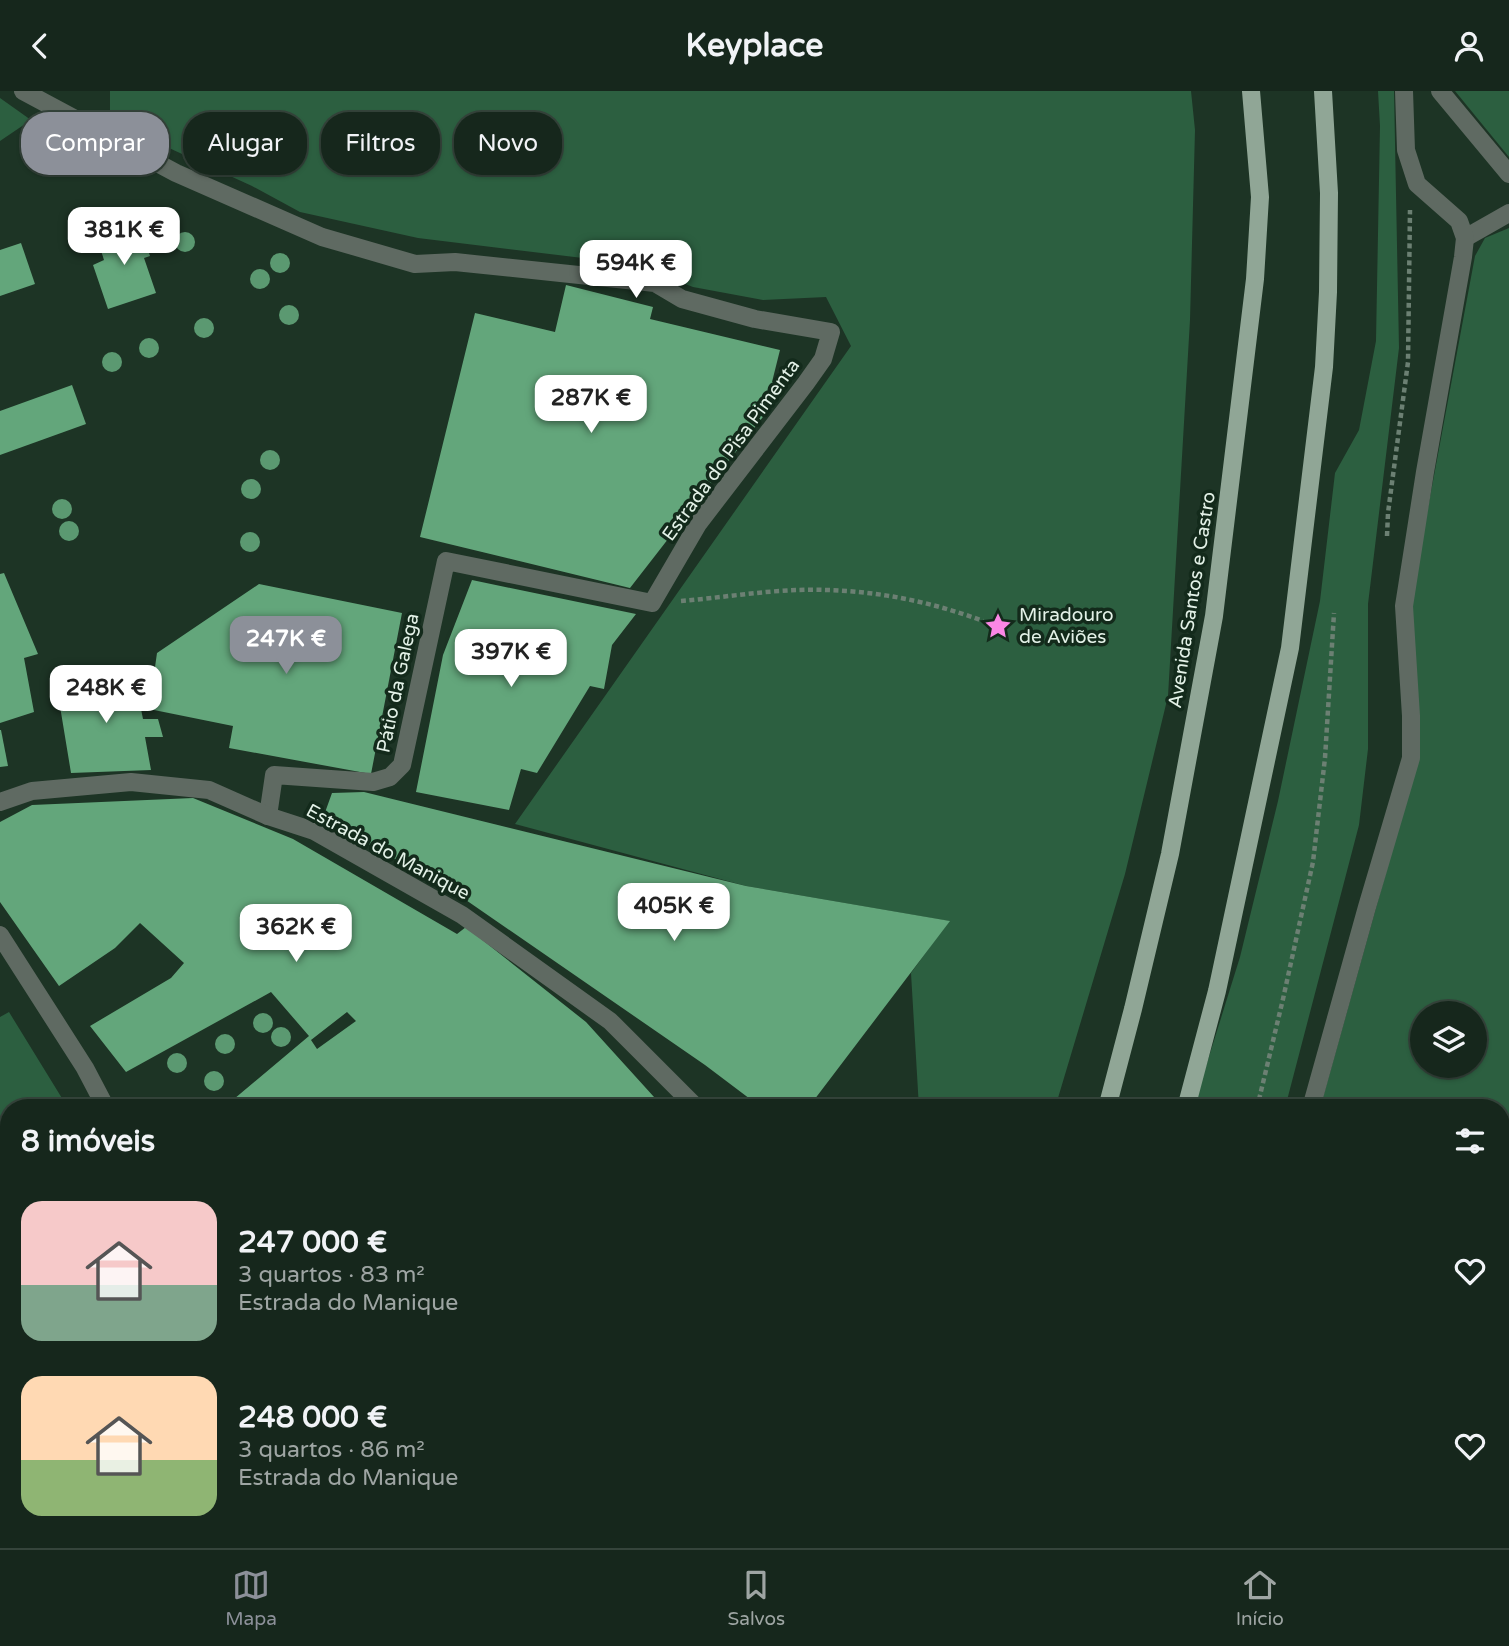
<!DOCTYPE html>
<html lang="pt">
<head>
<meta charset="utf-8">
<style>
  :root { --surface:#16271c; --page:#233329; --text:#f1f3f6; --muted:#9ea5a3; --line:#35443b; --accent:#8c9099 }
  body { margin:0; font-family:"Varela Round",sans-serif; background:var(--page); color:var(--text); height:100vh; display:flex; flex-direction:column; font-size:26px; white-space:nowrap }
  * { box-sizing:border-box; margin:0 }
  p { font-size:23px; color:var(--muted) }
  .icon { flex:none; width:38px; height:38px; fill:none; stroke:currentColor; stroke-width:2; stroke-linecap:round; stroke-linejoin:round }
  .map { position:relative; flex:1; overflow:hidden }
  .side { position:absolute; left:0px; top:1008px; width:1510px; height:450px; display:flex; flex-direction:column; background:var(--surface); border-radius:28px 28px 0 0; box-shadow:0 2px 5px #0004,0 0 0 2px var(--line) }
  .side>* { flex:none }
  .guide { position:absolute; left:21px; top:21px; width:700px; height:63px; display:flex; gap:14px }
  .buttons { position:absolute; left:1410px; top:910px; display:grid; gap:14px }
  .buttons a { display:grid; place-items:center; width:77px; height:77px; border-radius:50%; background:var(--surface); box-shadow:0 2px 5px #0004,0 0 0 2px var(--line); font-size:35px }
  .price { position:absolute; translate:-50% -60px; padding:0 16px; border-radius:14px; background:#fff; color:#222; font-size:23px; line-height:46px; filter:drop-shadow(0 2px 4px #0008) }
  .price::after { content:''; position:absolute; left:50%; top:42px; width:21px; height:16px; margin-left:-10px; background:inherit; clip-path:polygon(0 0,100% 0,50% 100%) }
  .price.active { background:var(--accent); color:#fff }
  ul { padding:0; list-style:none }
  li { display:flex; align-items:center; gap:21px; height:175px; padding:0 21px }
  li span { display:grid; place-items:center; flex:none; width:196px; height:140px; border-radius:21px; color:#555 }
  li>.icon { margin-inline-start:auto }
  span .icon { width:84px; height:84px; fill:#fffc; stroke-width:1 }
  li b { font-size:30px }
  h2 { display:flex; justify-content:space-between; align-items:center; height:84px; padding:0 21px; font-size:30px }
  .pill { padding:0 24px; border-radius:28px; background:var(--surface); box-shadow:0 2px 5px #0004,0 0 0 2px var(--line); font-size:24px; line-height:63px }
  .pill.active { background:var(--accent); color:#fff }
  header { display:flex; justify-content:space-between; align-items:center; height:91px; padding:0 21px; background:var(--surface); font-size:32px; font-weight:700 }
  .menu { display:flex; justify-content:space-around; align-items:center; height:98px; border-top:2px solid var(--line); background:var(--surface); font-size:19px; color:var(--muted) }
  .menu a { display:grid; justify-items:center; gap:4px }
  .menu .active { color:var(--accent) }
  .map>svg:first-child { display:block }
</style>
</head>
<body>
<header><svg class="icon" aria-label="back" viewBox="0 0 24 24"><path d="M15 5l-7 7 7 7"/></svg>Keyplace<svg class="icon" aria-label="person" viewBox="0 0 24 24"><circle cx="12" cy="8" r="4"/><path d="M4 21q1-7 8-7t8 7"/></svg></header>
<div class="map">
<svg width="1509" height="1457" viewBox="0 0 1509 1457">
  <rect width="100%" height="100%" fill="#1d3425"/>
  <g fill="#2c5f40" fill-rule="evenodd">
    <polygon points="110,0 1191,0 1195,39 1190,229 1168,605 1125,783 1055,1017 919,1017 911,882 949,830 746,795 515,733 851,255 826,206 763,209 693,196 632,173 418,147 300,121 252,95 110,30"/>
    <polygon points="1378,0 1394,0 1399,257 1368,513 1368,658 1359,734 1285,1017 1193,1017 1240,866 1278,710 1320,510 1335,382 1359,339 1376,250 1380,35"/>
    <polygon points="1455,0 1509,0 1509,66"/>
    <polygon points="0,7 31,29 0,50"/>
    <path d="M1509,137V1350L1502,1373V1017H1320L1418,667L1411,508L1475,165L1485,147ZM1423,922H1475V975H1423Z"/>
    <polygon points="9,921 68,1017 9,1017 9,1449 223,1449 225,1457 0,1457 0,926"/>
    <polygon points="455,1449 740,1449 745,1457 457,1457"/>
    <polygon points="1020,1449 1231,1449 1230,1457 1017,1457"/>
    <polygon points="1257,1449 1471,1449 1467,1457 1257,1457"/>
  </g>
  <g fill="#63a67b" fill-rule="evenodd">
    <polygon points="139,133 150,165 144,167 156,202 108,218 93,174 104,169 97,147"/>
    <polygon points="21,152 35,193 0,205 0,159"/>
    <polygon points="566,194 653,216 650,228 780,259 772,291 787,295 630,497 420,446 475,222 555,241"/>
    <polygon points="72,294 86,333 0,364 0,320"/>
    <polygon points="4,482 38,563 24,567 34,621 0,632 0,483"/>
    <polygon points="472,489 636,523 612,554 604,598 590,595 537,682 521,678 509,719 416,701 443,564"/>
    <polygon points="259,493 402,522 371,683 229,657 233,635 149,618 157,562"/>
    <polygon points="133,578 143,628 158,628 163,646 145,646 151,679 71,682 57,597"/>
    <polygon points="0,639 1,639 8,675 0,676"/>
    <polygon points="364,701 746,795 950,830 808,1017 762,1017 705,974 463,807 323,727 332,702"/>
    <path d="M193,707L293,748L457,843L466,836L586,931L664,1017H230L228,1013L309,945L271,901L126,981L90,935L171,887L184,872L140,832L115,857L59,895L0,811V731L32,714ZM347,921L356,930L317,958L311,949Z"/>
    <polygon points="409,1449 417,1449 419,1457 383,1457"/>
  </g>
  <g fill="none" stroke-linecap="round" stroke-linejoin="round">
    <g stroke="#6c8073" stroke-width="4.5" stroke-dasharray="5 3.5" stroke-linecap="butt">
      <polyline points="1387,445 1388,422 1408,271 1410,119"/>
      <path d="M681,510C719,507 761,500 799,499C862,497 924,508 983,530"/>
      <polyline points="1257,1017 1283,908 1313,771 1325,667 1334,522"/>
      <polyline points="1171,1457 1172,1449"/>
    </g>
    <g stroke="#5f6a62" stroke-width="18">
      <polyline points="23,0 176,82 322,146 415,173 455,171 655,192 682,208 755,228 831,241 823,268 806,292 698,433 652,512 446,470 402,674 390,686 373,691 274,684 268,725"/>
      <polyline points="1440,0 1509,83"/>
      <polyline points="1465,147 1509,122"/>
      <polyline points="0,711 32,700 131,691 209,699 268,725 314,740 462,824 610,930 697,1017"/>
      <polyline points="0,844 85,977 106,1017"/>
      <polyline points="1311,1017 1367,816 1411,667 1411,625 1404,515 1425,381 1463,166 1465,147 1459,130 1417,93 1406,59 1404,0"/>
      <polyline points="1502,1440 1509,1421"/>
      <polyline points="254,1449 256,1457"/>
      <polyline points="1249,1457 1250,1449"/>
    </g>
    <g stroke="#90a696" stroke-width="18">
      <polyline points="1107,1017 1133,918 1170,763 1214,525 1255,188 1260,106 1251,0"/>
      <polyline points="1186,1017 1217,900 1290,557 1324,276 1328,201 1329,102 1323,0"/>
      <polyline points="918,1457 923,1449"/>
      <polyline points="1004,1457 1008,1449"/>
    </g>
  </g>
  <g fill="#5b9971">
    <circle cx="185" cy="151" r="10"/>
    <circle cx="280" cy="172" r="10"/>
    <circle cx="260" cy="188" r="10"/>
    <circle cx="289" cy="224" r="10"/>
    <circle cx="204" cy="237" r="10"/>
    <circle cx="149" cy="257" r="10"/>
    <circle cx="112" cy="271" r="10"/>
    <circle cx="270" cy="369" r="10"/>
    <circle cx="251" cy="398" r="10"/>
    <circle cx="62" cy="418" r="10"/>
    <circle cx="69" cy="440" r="10"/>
    <circle cx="250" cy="451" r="10"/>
    <circle cx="263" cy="932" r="10"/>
    <circle cx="281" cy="946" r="10"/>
    <circle cx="225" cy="953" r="10"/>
    <circle cx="177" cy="972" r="10"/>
    <circle cx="214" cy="990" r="10"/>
  </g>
  <defs>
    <symbol id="sight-bare" viewBox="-9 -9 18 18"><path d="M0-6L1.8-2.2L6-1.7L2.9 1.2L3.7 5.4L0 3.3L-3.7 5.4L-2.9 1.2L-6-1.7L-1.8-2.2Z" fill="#fb87e5" stroke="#132a1b" stroke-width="2.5" paint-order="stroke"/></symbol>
  </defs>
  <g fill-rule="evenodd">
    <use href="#sight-bare" x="979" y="516" width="38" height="38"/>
  </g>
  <g text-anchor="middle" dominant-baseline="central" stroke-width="7" stroke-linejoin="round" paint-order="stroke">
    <g font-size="19" fill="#e3f1e7" stroke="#132a1b">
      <text transform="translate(731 359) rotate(-54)">Estrada do Pisa Pimenta</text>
      <text transform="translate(1192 509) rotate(-81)">Avenida Santos e Castro</text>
      <text transform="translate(398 592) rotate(-78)">Pátio da Galega</text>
      <text transform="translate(388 761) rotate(28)">Estrada do Manique</text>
    </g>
    <g font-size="19" fill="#e3f1e7" stroke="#132a1b" text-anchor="start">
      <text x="1019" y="524">Miradouro<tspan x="1019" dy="22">de Aviões</tspan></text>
    </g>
  </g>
</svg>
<div class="buttons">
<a><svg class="icon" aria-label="layers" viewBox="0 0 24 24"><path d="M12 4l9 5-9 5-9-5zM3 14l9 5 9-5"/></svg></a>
</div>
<b class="price" style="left:124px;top:176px">381K €</b>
<b class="price" style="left:636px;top:209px">594K €</b>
<b class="price" style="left:591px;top:344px">287K €</b>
<b class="price active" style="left:286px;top:585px">247K €</b>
<b class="price" style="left:511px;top:598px">397K €</b>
<b class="price" style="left:106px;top:634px">248K €</b>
<b class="price" style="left:674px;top:852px">405K €</b>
<b class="price" style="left:296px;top:873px">362K €</b>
<div class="guide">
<a class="pill active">Comprar</a>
<a class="pill">Alugar</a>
<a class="pill">Filtros</a>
<a class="pill">Novo</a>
</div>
<section class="side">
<h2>8 imóveis<svg class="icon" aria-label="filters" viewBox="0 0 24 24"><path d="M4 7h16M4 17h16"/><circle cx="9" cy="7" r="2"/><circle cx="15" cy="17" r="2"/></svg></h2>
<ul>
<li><span style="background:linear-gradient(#f6c9c9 60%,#7fa58c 0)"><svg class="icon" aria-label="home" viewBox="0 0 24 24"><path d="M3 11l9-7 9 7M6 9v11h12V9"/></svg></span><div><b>247 000 €</b><p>3 quartos · 83 m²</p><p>Estrada do Manique</p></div><svg class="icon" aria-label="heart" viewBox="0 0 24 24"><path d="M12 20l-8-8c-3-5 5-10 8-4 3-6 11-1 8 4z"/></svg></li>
<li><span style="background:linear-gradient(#ffd9b3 60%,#8fb573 0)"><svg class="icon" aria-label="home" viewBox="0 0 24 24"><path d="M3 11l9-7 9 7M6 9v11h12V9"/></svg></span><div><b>248 000 €</b><p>3 quartos · 86 m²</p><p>Estrada do Manique</p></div><svg class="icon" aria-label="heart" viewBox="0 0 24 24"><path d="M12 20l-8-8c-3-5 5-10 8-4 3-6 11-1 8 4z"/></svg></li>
</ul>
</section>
</div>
<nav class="menu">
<a class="active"><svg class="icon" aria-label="map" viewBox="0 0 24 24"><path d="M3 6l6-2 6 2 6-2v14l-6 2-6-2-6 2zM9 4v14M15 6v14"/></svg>Mapa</a>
<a><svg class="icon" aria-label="saved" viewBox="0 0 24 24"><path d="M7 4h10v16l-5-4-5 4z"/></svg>Salvos</a>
<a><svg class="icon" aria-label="home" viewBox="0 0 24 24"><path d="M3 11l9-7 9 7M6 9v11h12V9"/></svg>Início</a>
</nav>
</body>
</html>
